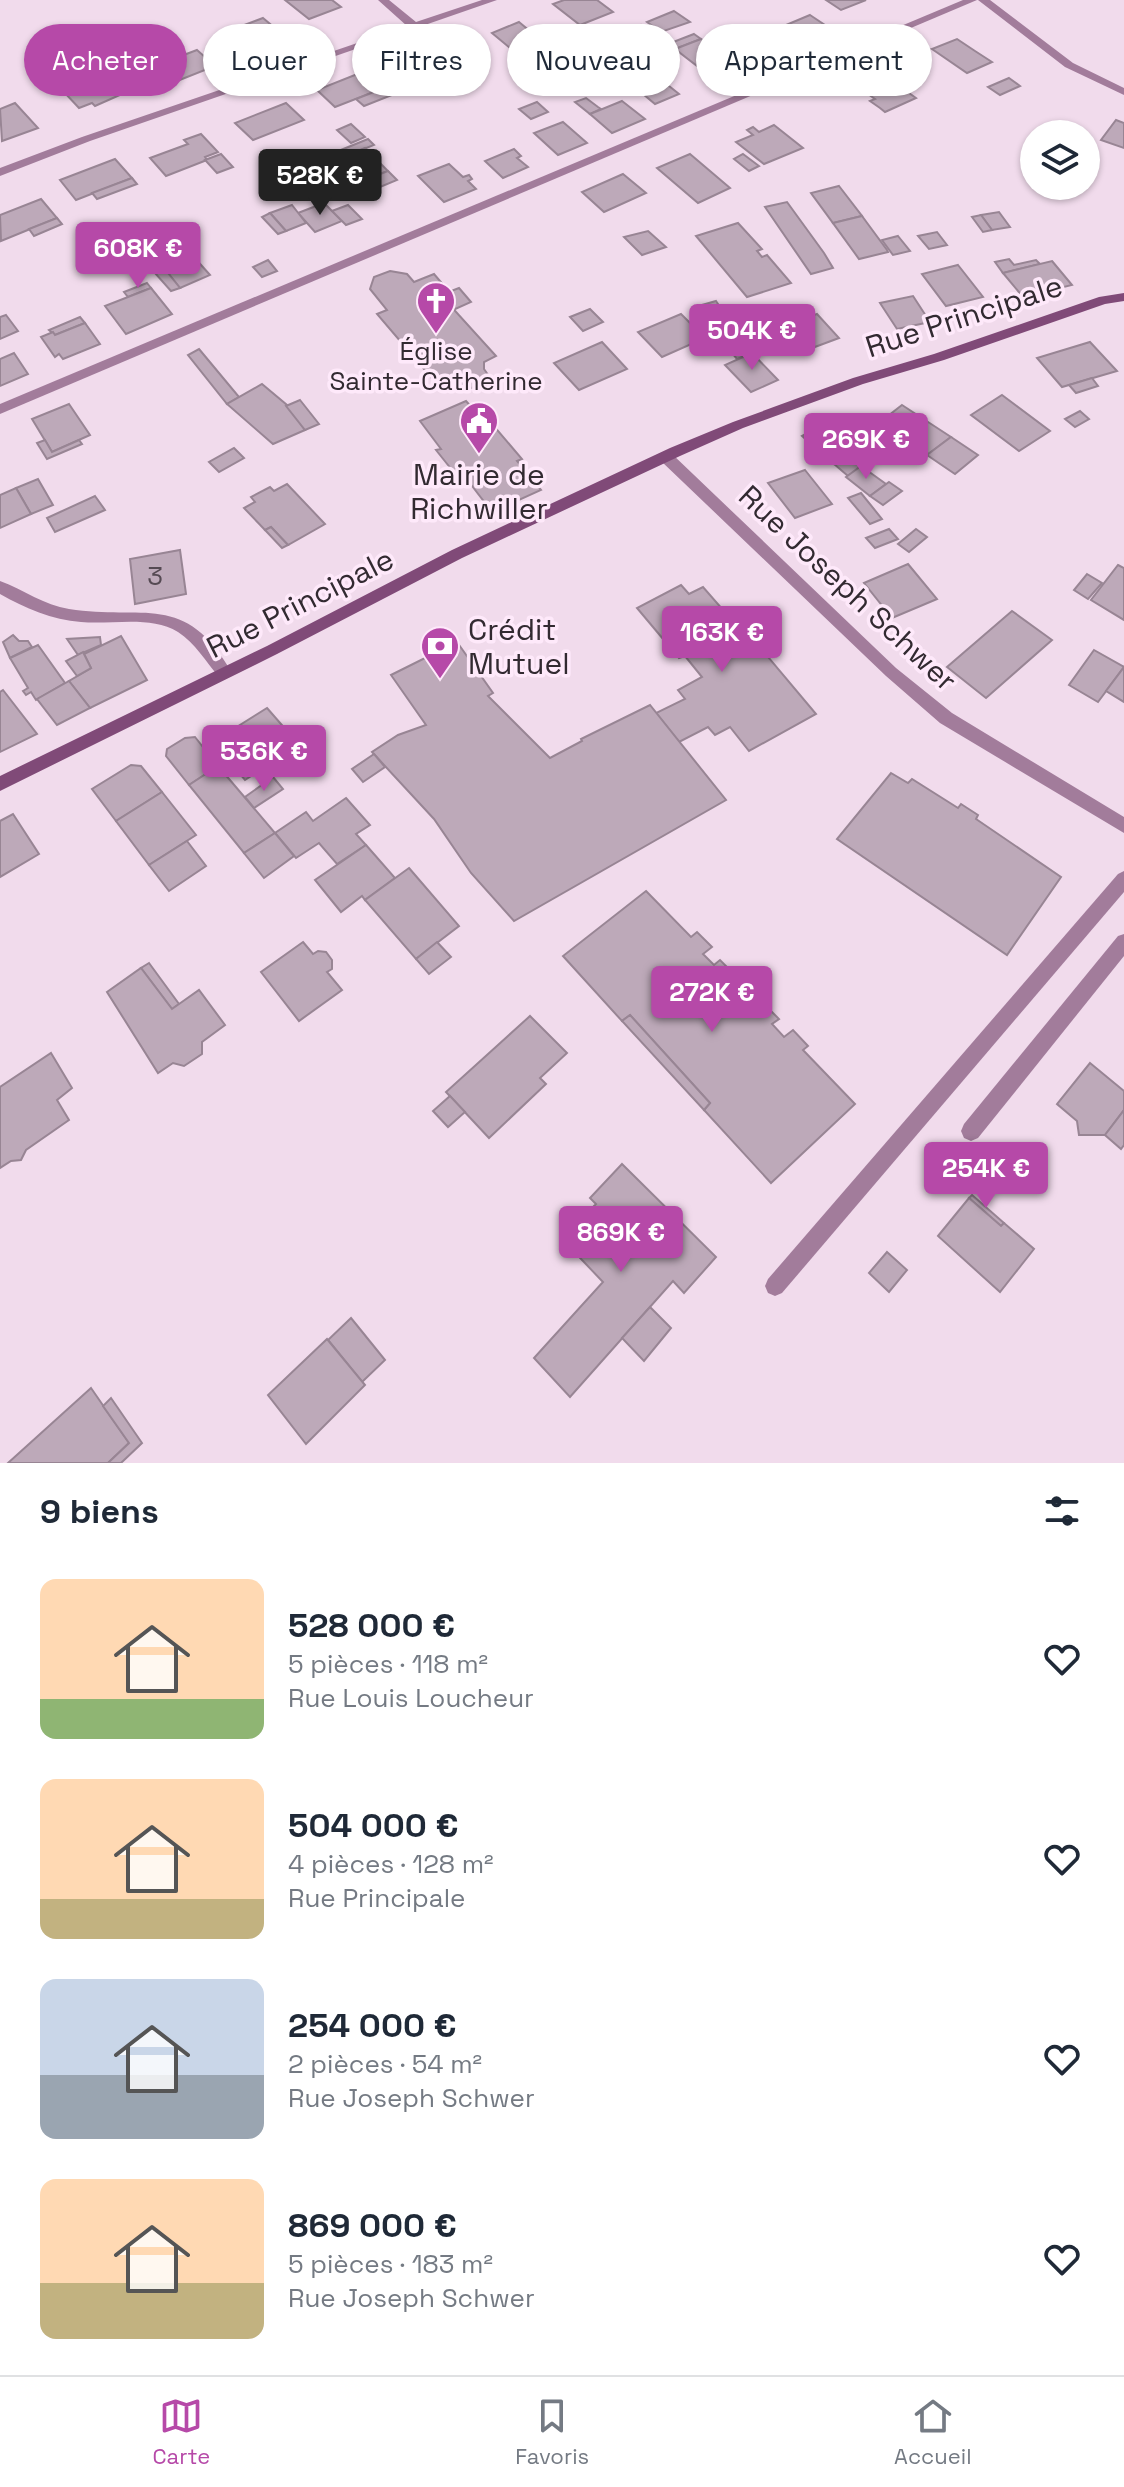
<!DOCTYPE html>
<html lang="fr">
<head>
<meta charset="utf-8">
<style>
  :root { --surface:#fff; --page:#f6f6f7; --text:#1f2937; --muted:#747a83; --line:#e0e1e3; --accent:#b649a8 }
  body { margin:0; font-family:"Space Grotesk",sans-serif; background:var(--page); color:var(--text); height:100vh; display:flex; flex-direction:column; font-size:30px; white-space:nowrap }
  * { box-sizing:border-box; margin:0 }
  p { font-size:26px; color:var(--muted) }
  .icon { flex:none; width:44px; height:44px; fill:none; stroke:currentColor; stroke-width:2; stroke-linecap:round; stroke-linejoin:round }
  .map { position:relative; height:1463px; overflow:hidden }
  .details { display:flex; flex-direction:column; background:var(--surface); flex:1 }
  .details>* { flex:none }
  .top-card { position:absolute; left:24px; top:24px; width:1076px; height:72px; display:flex; gap:16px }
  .buttons { position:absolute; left:1020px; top:120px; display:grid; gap:16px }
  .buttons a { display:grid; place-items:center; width:80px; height:80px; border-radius:50%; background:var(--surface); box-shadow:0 2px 6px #0004; font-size:40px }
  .price { position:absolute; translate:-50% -68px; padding:0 18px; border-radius:8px; background:var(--accent); color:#fff; font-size:26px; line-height:52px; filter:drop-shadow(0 2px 4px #0008) }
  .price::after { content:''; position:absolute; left:50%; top:48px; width:24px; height:18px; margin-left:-12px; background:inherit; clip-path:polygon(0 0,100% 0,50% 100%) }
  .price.selected { background:#222; color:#fff }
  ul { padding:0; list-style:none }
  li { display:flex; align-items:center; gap:24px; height:200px; padding:0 40px }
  li span { display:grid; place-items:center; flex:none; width:224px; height:160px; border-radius:16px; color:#555 }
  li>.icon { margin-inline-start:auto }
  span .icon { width:96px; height:96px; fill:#fffc; stroke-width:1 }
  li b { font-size:34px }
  h2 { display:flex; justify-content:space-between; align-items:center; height:96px; padding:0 40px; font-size:34px }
  .tag { padding:0 28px; border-radius:36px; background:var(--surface); box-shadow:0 2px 6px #0004; font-size:28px; line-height:72px }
  .tag.selected { background:var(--accent); color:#fff }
  .tab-bar { display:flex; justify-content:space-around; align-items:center; height:112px; border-top:2px solid var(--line); background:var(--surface); font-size:22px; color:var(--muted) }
  .tab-bar a { display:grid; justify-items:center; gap:4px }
  .tab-bar .selected { color:var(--accent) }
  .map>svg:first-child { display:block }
</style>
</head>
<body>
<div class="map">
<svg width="1124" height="1463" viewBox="0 0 1124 1463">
  <rect width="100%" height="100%" fill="#f1dbec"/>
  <g fill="#bda9b9" stroke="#988594" stroke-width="2">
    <polygon points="285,0 332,0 341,7 309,19"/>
    <polygon points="564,0 597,0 613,12 580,25 553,4"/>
    <polygon points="826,0 866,0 841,10"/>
    <polygon points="674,11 690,22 661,32 647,22"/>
    <polygon points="810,15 837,33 812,44 786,25"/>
    <polygon points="263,18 282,34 239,51 220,34"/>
    <polygon points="519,22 537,37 552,46 522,58 492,33"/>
    <polygon points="641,25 653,34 641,39 628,30"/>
    <polygon points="591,30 604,40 590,46 576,36"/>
    <polygon points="694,34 701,39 675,49 668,44"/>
    <polygon points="755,38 774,52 751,61 733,47"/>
    <polygon points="701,39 727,58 701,69 675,49"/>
    <polygon points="957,39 975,51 992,62 967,73 932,49"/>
    <polygon points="447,45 468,64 425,84 400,62"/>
    <polygon points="197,50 215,66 167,85 149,68"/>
    <polygon points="365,71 384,88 335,107 317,90"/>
    <polygon points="878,71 916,98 885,112 880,108 870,101 875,99 851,82"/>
    <polygon points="654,74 679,94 655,104 630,83"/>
    <polygon points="113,75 129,91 95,106 92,103 79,108 63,91"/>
    <polygon points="1009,78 1020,86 1000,95 988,87"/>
    <polygon points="384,88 392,95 364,106 356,99"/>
    <polygon points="586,98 598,107 601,109 590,114 575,102"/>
    <polygon points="622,101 645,119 612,133 590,114"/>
    <polygon points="537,102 548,112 531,119 519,109"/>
    <polygon points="15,103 38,128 2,141 0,109"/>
    <polygon points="286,103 304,120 253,140 235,123"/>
    <polygon points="1116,120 1124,123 1124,148 1101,140"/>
    <polygon points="563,122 587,143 558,155 534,133"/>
    <polygon points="351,124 365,137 351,143 337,130"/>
    <polygon points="774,125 803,148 764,164 736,142 753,135 747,130 753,127 759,132"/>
    <polygon points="201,134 218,152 205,157 207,160 166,176 150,158 188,144 184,140"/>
    <polygon points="368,139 374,145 336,160 331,154"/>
    <polygon points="365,148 376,159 347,171 336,160"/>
    <polygon points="514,149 521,156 517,158 528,167 503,178 485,161"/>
    <polygon points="221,154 233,167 217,173 205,160"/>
    <polygon points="331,154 347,171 327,179 310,162"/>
    <polygon points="690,154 730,188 698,203 657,168"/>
    <polygon points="743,154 759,166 749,171 734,159"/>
    <polygon points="115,159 132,178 76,200 60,180"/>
    <polygon points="376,159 388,171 359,182 347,171"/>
    <polygon points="449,164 463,177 469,175 472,179 468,181 476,189 444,202 418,176"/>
    <polygon points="388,171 397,180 368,192 359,182"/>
    <polygon points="623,174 646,193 604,212 582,192"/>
    <polygon points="132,178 137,184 97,199 92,193"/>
    <polygon points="839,186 862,216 833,223 811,193"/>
    <polygon points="1043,186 1086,186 1051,195"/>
    <polygon points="41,199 57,218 1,241 0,215"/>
    <polygon points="787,202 824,253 833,268 811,274 765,207"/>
    <polygon points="324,203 342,221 315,232 298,213"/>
    <polygon points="292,205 306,223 286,231 270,213"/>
    <polygon points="348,205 362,219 346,225 332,211"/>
    <polygon points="999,212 1010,227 992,230 981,215"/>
    <polygon points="270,213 286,231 278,234 262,217"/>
    <polygon points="981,215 992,230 983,232 972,217"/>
    <polygon points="862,216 887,250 888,252 859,259 833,223"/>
    <polygon points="57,218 62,224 34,236 29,229"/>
    <polygon points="738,223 762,249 757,251 762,257 767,255 791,283 747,297 696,236"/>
    <polygon points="648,231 666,247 642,255 624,237"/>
    <polygon points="937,232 947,245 929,249 918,236"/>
    <polygon points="898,236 910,251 893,255 882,240"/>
    <polygon points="176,239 182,246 158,255 152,248"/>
    <polygon points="183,245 193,256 166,267 156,256"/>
    <polygon points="193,256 210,275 180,288 164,268"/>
    <polygon points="1009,259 1014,265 1036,260 1040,264 1003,273 995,262"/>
    <polygon points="268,260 277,271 262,277 253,267"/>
    <polygon points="1052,261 1072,285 1023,297 1003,273"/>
    <polygon points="958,265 983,297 946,306 922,274"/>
    <polygon points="164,268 180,288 171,291 154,272"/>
    <polygon points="390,271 407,274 414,282 434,274 446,288 437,291 496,356 484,362 484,369 491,379 467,390 455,377 436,383 377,314 387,310 370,289 374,277"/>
    <polygon points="147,283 151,288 128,297 124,292"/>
    <polygon points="151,288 172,314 126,334 105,306"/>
    <polygon points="459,288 471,302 453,310 441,295"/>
    <polygon points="913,296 930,322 897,329 880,303"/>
    <polygon points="716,301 722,310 704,314 698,306"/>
    <polygon points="762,307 775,322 753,330 740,314"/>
    <polygon points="590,309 603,322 583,331 570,317"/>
    <polygon points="722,310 728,319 710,324 704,314"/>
    <polygon points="681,314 705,338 662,357 638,332"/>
    <polygon points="817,314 839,338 796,354 786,344 777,347 765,333"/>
    <polygon points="6,315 18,331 0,339 0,317"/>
    <polygon points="80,317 85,323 55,335 49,330"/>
    <polygon points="728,319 735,329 717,334 710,324"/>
    <polygon points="85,323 100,344 63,359 59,354 55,357 41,337 53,332 55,335"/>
    <polygon points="735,329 741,338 722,342 717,334"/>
    <polygon points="741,338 752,353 737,359 724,343"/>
    <polygon points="602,342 627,369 579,390 554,363"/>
    <polygon points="1090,342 1117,371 1062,387 1037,358"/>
    <polygon points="199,349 239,397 227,404 188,355"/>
    <polygon points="14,353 28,374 0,386 0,359"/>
    <polygon points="752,353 778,380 751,392 725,365"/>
    <polygon points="1092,378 1098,386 1076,393 1069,385"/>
    <polygon points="262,384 287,405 305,430 273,444 227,404"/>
    <polygon points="1002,395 1050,431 1019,451 971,415"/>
    <polygon points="300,400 319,424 305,430 286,406"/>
    <polygon points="466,401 489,427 493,425 522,459 517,461 541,490 492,512 469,482 464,485 436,450 441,449 420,421"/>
    <polygon points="69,404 90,435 52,452 32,419"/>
    <polygon points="902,405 951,437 927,455 879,423"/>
    <polygon points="1080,411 1089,419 1075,427 1065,419"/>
    <polygon points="826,423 858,451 834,464 802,436"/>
    <polygon points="951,437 978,455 955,474 927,455"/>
    <polygon points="45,440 52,452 79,440 82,444 47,459 37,443"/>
    <polygon points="234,448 244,458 219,472 209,462"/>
    <polygon points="858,451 870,461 848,476 834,464"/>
    <polygon points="861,466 886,484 870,496 846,477"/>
    <polygon points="805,470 832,504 795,518 768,483"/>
    <polygon points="38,479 53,505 31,514 16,488"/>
    <polygon points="889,482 902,491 883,505 870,496"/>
    <polygon points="287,484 325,524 288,545 271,527 265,530 244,508 255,502 251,497 270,487 274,491"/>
    <polygon points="16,488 31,514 0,528 0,495"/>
    <polygon points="861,493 882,519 870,524 848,498"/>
    <polygon points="95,496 105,510 55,532 47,518"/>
    <polygon points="271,527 288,545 282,548 265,530"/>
    <polygon points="889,529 898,539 875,548 866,538"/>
    <polygon points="916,529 927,537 909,552 898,544"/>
    <polygon points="180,550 186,594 135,604 130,559"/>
    <polygon points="908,564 937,599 892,618 864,583"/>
    <polygon points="1118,565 1124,568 1124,620 1091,600"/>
    <polygon points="1087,574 1102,583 1088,599 1074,590"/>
    <polygon points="681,585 689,594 703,587 738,627 733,629 751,649 758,645 816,714 749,751 730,727 715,735 708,727 679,742 656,713 685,699 678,690 702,677 685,656 679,658 637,608"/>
    <polygon points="1012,611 1052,640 986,698 947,667"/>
    <polygon points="13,635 19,641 28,641 32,647 10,658 3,642"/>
    <polygon points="121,636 147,680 90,708 69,681 91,668 84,654"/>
    <polygon points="100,637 101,645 78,655 67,639"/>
    <polygon points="457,642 493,693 488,696 550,758 582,741 581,739 650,705 726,800 514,921 471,873 434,819 372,752 398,735 426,725 391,675"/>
    <polygon points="38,645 65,683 36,700 31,692 26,695 23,691 28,688 10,658"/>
    <polygon points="1094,650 1124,667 1098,702 1069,685"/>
    <polygon points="83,652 91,668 77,676 66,661"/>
    <polygon points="1124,667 1124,702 1106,691"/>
    <polygon points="69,681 90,708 57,725 37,699"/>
    <polygon points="3,690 37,734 0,752 0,692"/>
    <polygon points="267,708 295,740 275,753 279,758 245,780 213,742"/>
    <polygon points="195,737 218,766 189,785 166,756 167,749 185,738"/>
    <polygon points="374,754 385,767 363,782 352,769"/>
    <polygon points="131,765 141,766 162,792 116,821 92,789"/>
    <polygon points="218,766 275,833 244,853 189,785"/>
    <polygon points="891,773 908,783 912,779 958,808 961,804 978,815 976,819 1061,877 1007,955 837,839"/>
    <polygon points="273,777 283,789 254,808 245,797"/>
    <polygon points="162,792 196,835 149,865 116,821"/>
    <polygon points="346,798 370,825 356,834 366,845 337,864 319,843 296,858 275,833 306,812 313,821"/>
    <polygon points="13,814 39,854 0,877 0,821"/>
    <polygon points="275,833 294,856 264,878 244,853"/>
    <polygon points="187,841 206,866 169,891 149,865"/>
    <polygon points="366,845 395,878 365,900 362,896 341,912 315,880"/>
    <polygon points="409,868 459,926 416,959 365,900"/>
    <polygon points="646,891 691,937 697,932 712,947 703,954 714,965 720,960 779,1019 772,1024 784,1037 793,1030 808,1046 803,1050 855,1104 771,1183 704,1110 710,1103 630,1015 622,1021 563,956"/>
    <polygon points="303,942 313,954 318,951 326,952 332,960 332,969 327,972 342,990 299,1021 261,972"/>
    <polygon points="437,942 451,957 429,974 416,959"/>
    <polygon points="149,963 179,1004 172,1009 141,968"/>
    <polygon points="141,968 172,1009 199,990 225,1025 202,1042 202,1054 184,1066 173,1063 158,1073 107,992"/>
    <polygon points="630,1015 710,1103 704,1110 622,1021"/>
    <polygon points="530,1016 567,1053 540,1078 546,1084 489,1138 446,1092"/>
    <polygon points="51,1053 72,1088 57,1100 69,1120 26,1150 21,1160 11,1161 0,1168 0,1087"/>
    <polygon points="1090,1063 1124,1091 1124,1110 1105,1135 1079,1135 1077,1121 1057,1104"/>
    <polygon points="450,1096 465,1112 448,1127 433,1111"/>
    <polygon points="1124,1110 1124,1145 1121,1149 1105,1135"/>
    <polygon points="622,1164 716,1257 684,1293 673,1281 570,1397 534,1358 603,1282 562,1239 596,1204 590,1198"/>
    <polygon points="972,1195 1004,1223 1001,1226 969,1198"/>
    <polygon points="969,1198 1001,1226 1004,1223 1034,1249 1000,1292 938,1236"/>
    <polygon points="887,1252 907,1270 889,1292 869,1273"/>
    <polygon points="650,1307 671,1328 644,1361 622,1338"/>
    <polygon points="351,1318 385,1360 362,1382 328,1340"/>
    <polygon points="327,1339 365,1385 306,1444 268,1395"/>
    <polygon points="91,1388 129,1443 108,1463 8,1463"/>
    <polygon points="111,1398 142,1443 121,1463 108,1463 129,1443 103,1406"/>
  </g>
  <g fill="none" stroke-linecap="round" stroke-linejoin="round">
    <g fill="#a27c9b" fill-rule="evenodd">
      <polygon points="378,0 389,0 416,22 482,0 497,0 90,141 0,176 0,168 82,137 407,26"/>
      <polygon points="963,0 977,0 0,414 0,404"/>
      <polygon points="978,0 990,0 1073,63 1124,88 1124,95 1065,67"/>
      <polygon points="666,452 671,453 896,668 952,713 1124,817 1124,833 940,723 886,676 661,461 659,457 661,453"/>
      <path d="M0,581C24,590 44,605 69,609C143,621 185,590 232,673L229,677H219C206,662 195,643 178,632C150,615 112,625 81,622C52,620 25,608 0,594Z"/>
      <polygon points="1124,871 1124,892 782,1293 775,1296 768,1293 765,1286 768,1279 1118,874"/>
      <polygon points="1124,934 1124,956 978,1138 971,1141 964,1138 961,1131 964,1124 1118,936"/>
    </g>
    <polygon fill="#804a78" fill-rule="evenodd" points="1124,293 1124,301 1105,304 944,360 863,384 743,428 680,456 462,558 277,654 0,791 0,776 267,646 452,550 670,448 733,422 853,378 934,354 1099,297"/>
  </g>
  <defs>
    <symbol id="church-pin" viewBox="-11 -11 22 30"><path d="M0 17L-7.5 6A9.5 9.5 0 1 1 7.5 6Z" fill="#b649a8" stroke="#fee9fa"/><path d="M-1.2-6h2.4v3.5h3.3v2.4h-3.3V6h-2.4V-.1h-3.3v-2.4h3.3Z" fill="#fff"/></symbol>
    <symbol id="civic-pin" viewBox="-11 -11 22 30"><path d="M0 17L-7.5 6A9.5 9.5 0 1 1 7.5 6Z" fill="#b649a8" stroke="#fee9fa"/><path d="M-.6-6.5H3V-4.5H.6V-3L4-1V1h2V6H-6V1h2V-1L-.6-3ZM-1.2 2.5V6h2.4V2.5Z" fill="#fff"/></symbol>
    <symbol id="bank-pin" viewBox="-11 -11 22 30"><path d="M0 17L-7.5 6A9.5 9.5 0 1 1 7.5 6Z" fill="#b649a8" stroke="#fee9fa"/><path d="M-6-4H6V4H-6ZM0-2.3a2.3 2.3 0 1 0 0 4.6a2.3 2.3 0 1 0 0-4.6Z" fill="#fff"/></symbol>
  </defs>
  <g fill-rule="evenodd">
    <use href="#church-pin" x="414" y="279" width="44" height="60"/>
    <use href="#civic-pin" x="457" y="399" width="44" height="60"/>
    <use href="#bank-pin" x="418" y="624" width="44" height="60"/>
  </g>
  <g text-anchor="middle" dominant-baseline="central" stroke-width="7" stroke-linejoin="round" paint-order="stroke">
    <g font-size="26" fill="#322a31" stroke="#fee9fa">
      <text x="436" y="351">Église<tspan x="436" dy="30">Sainte-Catherine</tspan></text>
    </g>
    <g font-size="26" fill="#554a53">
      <text x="155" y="576">3</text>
    </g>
    <g font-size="30" fill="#322a31" stroke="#fee9fa">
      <text transform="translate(964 316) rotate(-18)">Rue Principale</text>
      <text transform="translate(848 588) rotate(43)">Rue Joseph Schwer</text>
      <text transform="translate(300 603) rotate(-27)">Rue Principale</text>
    </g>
    <g font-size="30" fill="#322a31" stroke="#fee9fa">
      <text x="479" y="474">Mairie de<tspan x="479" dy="34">Richwiller</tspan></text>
      <text x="468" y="629" text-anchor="start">Crédit<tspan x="468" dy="34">Mutuel</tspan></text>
    </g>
  </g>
</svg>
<div class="buttons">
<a><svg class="icon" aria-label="layers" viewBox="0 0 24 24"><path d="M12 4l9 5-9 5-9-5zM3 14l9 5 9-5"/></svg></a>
</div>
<b class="price selected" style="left:320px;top:217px">528K €</b>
<b class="price" style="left:138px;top:290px">608K €</b>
<b class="price" style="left:752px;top:372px">504K €</b>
<b class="price" style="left:866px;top:481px">269K €</b>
<b class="price" style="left:722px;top:674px">163K €</b>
<b class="price" style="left:264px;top:793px">536K €</b>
<b class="price" style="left:712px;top:1034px">272K €</b>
<b class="price" style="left:986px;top:1210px">254K €</b>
<b class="price" style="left:621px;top:1274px">869K €</b>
<div class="top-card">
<a class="tag selected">Acheter</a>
<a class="tag">Louer</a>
<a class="tag">Filtres</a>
<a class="tag">Nouveau</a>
<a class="tag">Appartement</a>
</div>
</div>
<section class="details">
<h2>9 biens<svg class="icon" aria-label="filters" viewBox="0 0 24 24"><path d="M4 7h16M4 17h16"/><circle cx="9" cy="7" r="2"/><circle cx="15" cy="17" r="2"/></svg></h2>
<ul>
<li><span style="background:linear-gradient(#ffd9b3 75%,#8fb573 0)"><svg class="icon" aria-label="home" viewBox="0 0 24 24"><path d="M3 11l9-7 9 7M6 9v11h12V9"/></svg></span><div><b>528 000 €</b><p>5 pièces · 118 m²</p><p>Rue Louis Loucheur</p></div><svg class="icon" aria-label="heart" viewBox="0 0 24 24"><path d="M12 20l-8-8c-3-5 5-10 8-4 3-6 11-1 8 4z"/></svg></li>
<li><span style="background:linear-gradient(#ffd9b3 75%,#c2b280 0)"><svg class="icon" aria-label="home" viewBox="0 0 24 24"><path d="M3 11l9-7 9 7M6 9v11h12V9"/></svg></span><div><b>504 000 €</b><p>4 pièces · 128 m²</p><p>Rue Principale</p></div><svg class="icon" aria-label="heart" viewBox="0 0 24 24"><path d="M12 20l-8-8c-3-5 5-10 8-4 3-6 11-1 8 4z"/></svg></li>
<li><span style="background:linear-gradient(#c9d6e8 60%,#9aa5b1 0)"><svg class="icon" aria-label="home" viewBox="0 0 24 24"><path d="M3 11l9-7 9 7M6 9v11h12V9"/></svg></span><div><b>254 000 €</b><p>2 pièces · 54 m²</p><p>Rue Joseph Schwer</p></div><svg class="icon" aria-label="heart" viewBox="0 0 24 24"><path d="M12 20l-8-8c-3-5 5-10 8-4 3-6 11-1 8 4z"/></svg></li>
<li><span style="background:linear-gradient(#ffd9b3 65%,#c2b280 0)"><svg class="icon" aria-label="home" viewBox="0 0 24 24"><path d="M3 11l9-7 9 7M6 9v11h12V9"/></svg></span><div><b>869 000 €</b><p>5 pièces · 183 m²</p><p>Rue Joseph Schwer</p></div><svg class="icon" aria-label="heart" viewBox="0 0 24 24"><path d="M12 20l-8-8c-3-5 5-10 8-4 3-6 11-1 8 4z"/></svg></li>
</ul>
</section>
<nav class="tab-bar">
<a class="selected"><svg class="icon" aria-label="map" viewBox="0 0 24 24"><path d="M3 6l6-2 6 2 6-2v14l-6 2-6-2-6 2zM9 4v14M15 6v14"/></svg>Carte</a>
<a><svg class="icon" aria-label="saved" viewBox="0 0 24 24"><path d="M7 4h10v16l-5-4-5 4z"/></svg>Favoris</a>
<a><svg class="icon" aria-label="home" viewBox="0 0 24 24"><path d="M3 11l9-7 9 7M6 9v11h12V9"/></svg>Accueil</a>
</nav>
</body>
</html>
